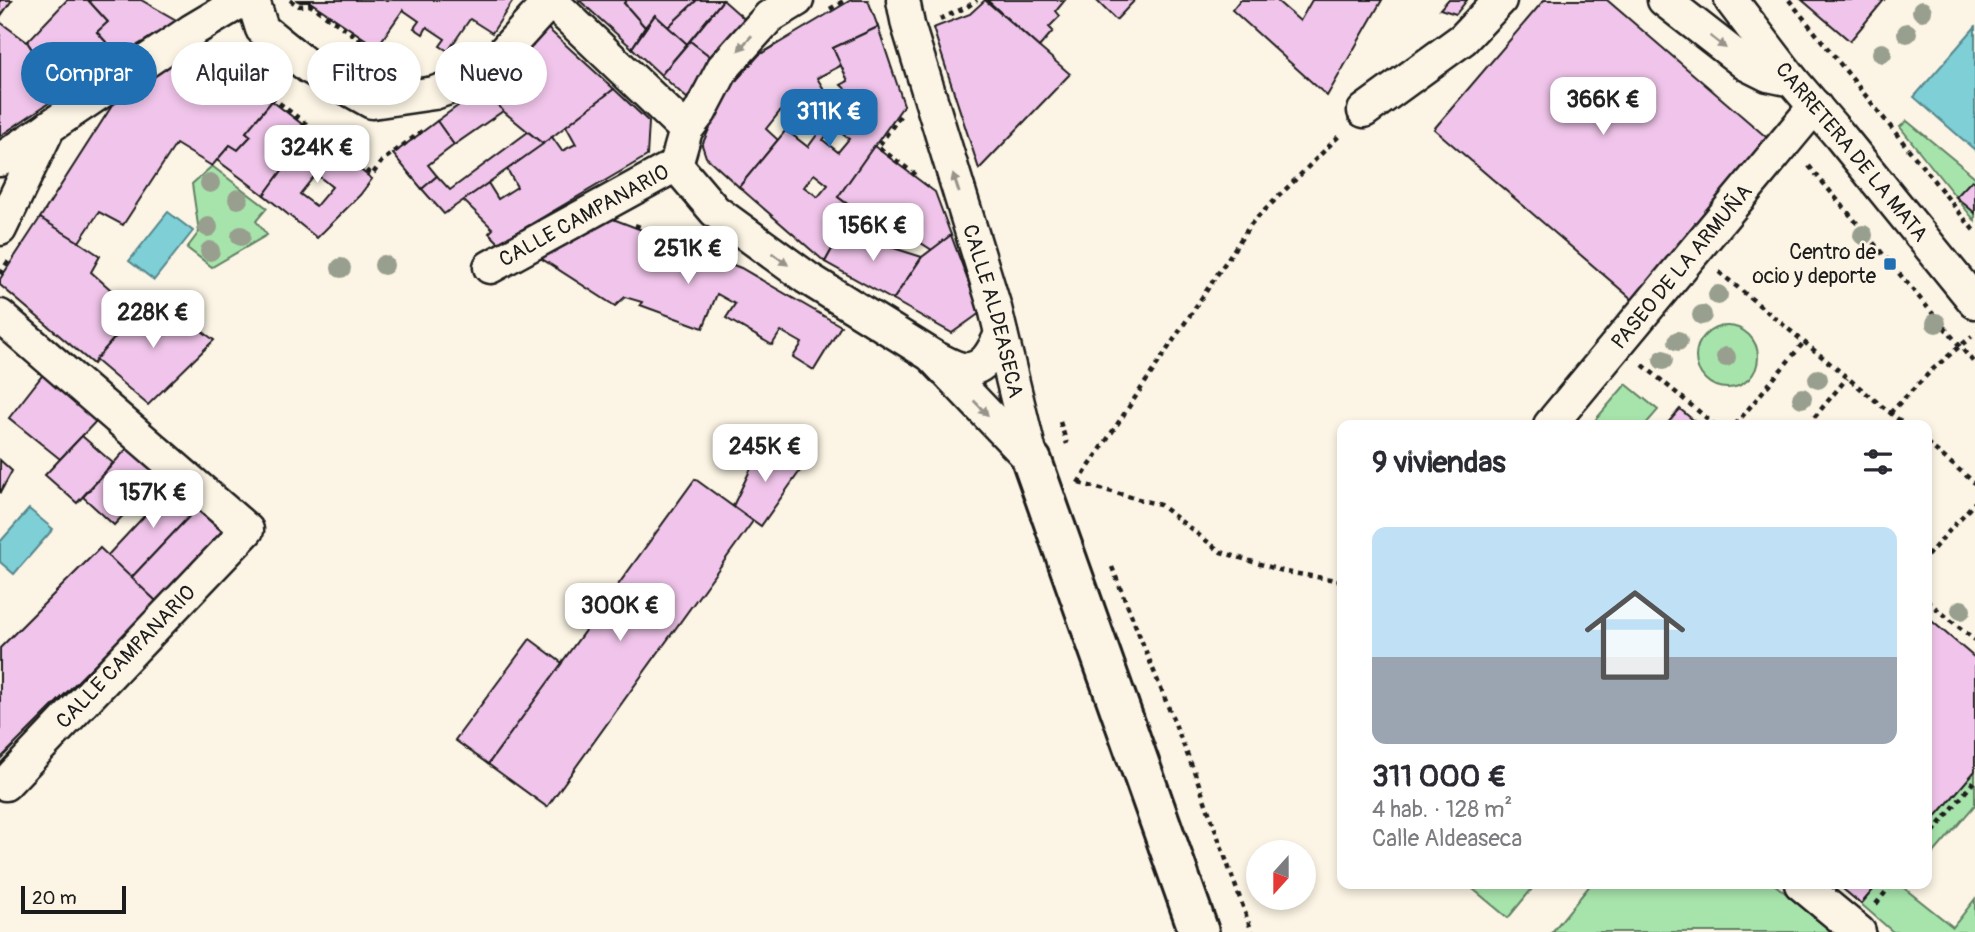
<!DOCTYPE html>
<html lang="es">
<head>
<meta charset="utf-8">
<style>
  :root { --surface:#fff; --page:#f2f2f3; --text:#2b2b33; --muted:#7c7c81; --line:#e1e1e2; --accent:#1f6fb2 }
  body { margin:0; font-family:Pangolin,sans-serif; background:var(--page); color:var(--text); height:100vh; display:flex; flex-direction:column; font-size:26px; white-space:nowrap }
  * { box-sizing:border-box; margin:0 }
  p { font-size:23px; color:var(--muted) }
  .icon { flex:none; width:38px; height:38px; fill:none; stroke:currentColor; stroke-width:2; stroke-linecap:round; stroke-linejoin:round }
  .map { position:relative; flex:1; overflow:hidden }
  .panel { position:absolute; left:1337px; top:420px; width:595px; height:469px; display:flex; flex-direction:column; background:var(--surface); border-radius:14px; box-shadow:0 4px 10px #0003 }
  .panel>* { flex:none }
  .banner { position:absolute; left:21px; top:42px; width:665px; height:63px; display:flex; gap:14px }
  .needle { width:46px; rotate:201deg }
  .controls { position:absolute; left:1246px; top:840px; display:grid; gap:14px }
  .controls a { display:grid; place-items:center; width:70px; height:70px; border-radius:50%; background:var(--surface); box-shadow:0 4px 10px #0003; font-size:35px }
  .scale { position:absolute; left:21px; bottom:18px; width:105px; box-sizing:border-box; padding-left:7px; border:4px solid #1c1c1c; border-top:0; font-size:19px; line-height:24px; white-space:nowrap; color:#1c1c1c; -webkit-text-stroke:5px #fcf5e5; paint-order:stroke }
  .price { position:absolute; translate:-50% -60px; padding:0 16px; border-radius:14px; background:#fff; color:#222; font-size:23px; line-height:46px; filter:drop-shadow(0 2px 4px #0008) }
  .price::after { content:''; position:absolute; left:50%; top:42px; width:21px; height:16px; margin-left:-10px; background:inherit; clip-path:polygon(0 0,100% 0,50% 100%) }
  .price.on { background:var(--accent); color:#fff }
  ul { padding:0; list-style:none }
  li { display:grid; align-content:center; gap:14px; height:371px; padding:0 35px }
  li+li { border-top:2px solid var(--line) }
  li span { display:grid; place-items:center; height:217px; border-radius:14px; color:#555 }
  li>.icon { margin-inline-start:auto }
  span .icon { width:126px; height:126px; fill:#fffc; stroke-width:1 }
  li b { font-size:30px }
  h2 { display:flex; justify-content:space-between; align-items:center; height:84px; padding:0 35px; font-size:30px }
  .chip { padding:0 24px; border-radius:32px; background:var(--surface); box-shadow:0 4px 10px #0003; font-size:24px; line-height:63px }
  .chip.on { background:var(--accent); color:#fff }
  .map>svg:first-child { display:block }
</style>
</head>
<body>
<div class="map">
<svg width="1975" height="932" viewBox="0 0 1975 932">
  <rect width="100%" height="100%" fill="#fcf5e5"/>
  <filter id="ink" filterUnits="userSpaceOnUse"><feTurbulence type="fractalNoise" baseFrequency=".0143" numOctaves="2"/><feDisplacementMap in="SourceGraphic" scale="14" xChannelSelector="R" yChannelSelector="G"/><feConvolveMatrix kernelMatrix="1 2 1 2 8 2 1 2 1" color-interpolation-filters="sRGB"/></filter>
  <g filter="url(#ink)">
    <g fill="#a7e4ab" stroke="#628064" stroke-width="2">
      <polygon points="1907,121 1975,177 1975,221 1900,127"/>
      <polygon points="212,166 267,208 256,221 267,235 212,267 187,248 199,232 192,184"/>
      <circle cx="1727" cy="357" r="31"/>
      <polygon points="1626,384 1658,410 1645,425 1591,425"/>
      <polygon points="1975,771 1975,805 1927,861 1927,827"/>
      <polygon points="1467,884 1536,884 1508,918"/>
      <polygon points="1591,884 1774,884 1834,932 1552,932"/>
      <polygon points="1878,884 1907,884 1904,888 1953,927 1975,899 1975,932 1893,932 1861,904"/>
    </g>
    <g fill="#7ecfd6" stroke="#57878c" stroke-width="2">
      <polygon points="1975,27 1975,150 1914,97"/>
      <polygon points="168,212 193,231 154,280 129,261"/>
      <polygon points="29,509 53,529 14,574 0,562 0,542"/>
    </g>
    <g fill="#f1c5eb" stroke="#1c1c1c" stroke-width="2" fill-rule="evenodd">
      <polygon points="0,0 12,0 0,17"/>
      <polygon points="67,0 88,0 108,22 97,32 119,56 62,94 27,42"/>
      <polygon points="88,0 141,0 178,21 119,56 97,32 108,22"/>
      <polygon points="296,0 512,0 513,1 492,33 470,19 448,51 440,46 445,39 427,27 423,34 414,28 419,21 403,10 377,47 310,2 300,2"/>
      <polygon points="579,0 627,0 624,3 645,27 632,48"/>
      <polygon points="627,0 697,0 668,27 655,15 645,27 624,3"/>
      <polygon points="697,0 723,0 687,44 668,27"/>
      <polygon points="723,0 748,22 716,61 690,41"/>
      <polygon points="851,0 868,0 878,27 833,48 842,65 817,78 825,91 807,104 794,119 782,109 766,129 778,140 739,187 706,157 702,145 725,93 759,55"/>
      <polygon points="985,0 1070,74 979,169 933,28 970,14"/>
      <polygon points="987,0 1065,0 1056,11 1060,16 1049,27 1053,31 1039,47"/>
      <polygon points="1096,0 1135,0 1116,20"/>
      <polygon points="1240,0 1276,0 1300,21 1312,0 1382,0 1327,96 1232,10"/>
      <polygon points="1448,0 1467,0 1456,14 1440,9"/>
      <polygon points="1544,0 1607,0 1772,142 1633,300 1434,129"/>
      <polygon points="1802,0 1884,0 1850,41"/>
      <polygon points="655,15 687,44 661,75 632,48"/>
      <polygon points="0,22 27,42 62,94 0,136"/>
      <polygon points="545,26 614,89 543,144 503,111 484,87"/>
      <path d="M878,27L904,105L838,197L854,209L825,262L739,187L786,130L808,147L819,132L798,114L807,104L819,96L838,109L851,94L841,85L848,81L833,48ZM833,127L849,139L838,152L823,140ZM814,174L828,185L818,197L804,187Z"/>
      <polygon points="690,41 716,61 690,101 661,75"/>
      <polygon points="196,42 272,101 246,132 251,136 238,150 230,145 212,166 176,144 123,225 99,212 79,242 40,218 115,101"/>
      <polygon points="484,87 503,111 454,145 437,121"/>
      <polygon points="614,89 649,122 647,156 499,243 489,233 493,229 463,200 488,183 498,199 517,187 507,169 552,137 562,151 576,144 566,126"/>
      <polygon points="272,101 311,131 264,195 217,160 230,145 238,150 251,136 246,132"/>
      <polygon points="437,121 454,145 428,165 437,176 422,189 393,154"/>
      <path d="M311,131L372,179L360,195L317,238L264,195ZM316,174L332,187L316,206L300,194Z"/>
      <polygon points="528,132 543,144 444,214 422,189 437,176 450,190"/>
      <polygon points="874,146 935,192 951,235 932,250 893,225 878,243 858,235 871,221 838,197"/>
      <polygon points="1972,180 1975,182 1975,213 1956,197"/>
      <polygon points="40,218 79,242 100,256 91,272 136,312 93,364 0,285 0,279"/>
      <polygon points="613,219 741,268 841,326 814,370 793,357 802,343 781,331 772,345 726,318 735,304 717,294 703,328 640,305 642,302 625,297 615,306 539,257"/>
      <polygon points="843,229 878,243 922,257 893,300 825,262"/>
      <polygon points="951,235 980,313 952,333 893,300 922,257"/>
      <polygon points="153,295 214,340 148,405 95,360"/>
      <polygon points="45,372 100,417 60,459 9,418"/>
      <polygon points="1680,409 1699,425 1666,425"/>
      <polygon points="82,436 113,463 77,503 45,475"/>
      <polygon points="765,439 800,471 761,526 733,506"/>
      <polygon points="131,444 163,473 114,525 83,497"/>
      <polygon points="0,460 12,471 0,493"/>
      <polygon points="695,479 753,521 547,807 488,764"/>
      <polygon points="175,483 200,505 131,578 107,556"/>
      <polygon points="200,505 227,530 157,602 131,578"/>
      <polygon points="100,548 157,602 0,759 0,648"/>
      <polygon points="1927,617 1975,658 1975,771 1927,827"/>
      <polygon points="530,639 562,663 488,764 455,740"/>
      <polygon points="1837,884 1878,884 1861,904"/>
    </g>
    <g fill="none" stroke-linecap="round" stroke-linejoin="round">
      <defs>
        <g id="street">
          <polyline points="253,0 262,29 309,67 372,102 434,93 463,83 490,67 551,0"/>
          <polyline points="550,0 686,130"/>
          <path id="s1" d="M903,0L908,25L995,308L1032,461"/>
          <polyline points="1664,0 1746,64 1768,75 1792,80"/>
          <path id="s2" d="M1731,0L1792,80L1840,136L1975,302"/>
          <polyline points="1364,111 1463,39 1500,0"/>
          <polyline points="0,160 48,128"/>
          <polyline points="676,165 715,211 807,278 931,355 1030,459"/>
          <polyline points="676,165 686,130 700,112 723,68 769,17 797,0"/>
          <polyline points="0,229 49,127 191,31 243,0"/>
          <path id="s3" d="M490,267L676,165"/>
          <polyline points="0,316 247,530 5,784"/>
          <path d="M932,356C941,360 953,368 963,369C984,372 994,350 1001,334"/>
          <path id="s4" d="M1550,425L1815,106"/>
          <polyline points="1801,884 1859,932"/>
        </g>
        <polyline id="secondary" points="1032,461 1199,932"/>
      </defs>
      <use href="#street" stroke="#1c1c1c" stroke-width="37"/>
      <use href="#secondary" stroke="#1c1c1c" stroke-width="44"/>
      <g stroke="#1c1c1c" stroke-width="4.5" stroke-dasharray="5 5" stroke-linecap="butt">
        <polyline points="290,0 299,6 310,5 377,51 406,62"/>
        <polyline points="1789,0 1975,232"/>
        <polyline points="830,9 845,0"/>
        <polyline points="940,19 967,7 977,0"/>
        <polyline points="216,54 372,175 382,161 422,131"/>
        <polyline points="900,116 878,147 919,177"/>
        <polyline points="1809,166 1975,364"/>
        <polyline points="635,225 715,255"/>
        <polyline points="1719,272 1905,425"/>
        <polyline points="0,274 9,260"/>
        <polyline points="1643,365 1715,425"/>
        <polyline points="1890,413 1933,369 1972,336"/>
        <polyline points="1060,422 1067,444"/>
        <polyline points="1735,425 1804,342"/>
        <polyline points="1808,425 1847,378"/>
        <polyline points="1927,443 1975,483"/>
        <polyline points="1078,483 1251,224 1341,134"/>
        <polyline points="1079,483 1160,505 1221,552 1286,572 1342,581"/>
        <polyline points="1927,556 1975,502"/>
        <polyline points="1112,567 1196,776 1252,932"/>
        <polyline points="1927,601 1975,640"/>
        <polyline points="1927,840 1975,780"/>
        <polyline points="1876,904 1892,884"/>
      </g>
      <use href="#street" stroke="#fcf5e5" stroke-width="32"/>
      <use href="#secondary" stroke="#fcf5e5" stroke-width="38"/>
    </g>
    <g fill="#989f8e">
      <circle cx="1922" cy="11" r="10"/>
      <circle cx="1907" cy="33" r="10"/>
      <circle cx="1882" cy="53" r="10"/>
      <circle cx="210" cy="183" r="10"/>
      <circle cx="238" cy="199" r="10"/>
      <circle cx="208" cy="227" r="10"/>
      <circle cx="1863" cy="235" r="10"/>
      <circle cx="241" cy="236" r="10"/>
      <circle cx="210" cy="251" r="10"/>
      <circle cx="384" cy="265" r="10"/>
      <circle cx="341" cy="268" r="10"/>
      <circle cx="1718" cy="295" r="10"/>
      <circle cx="1702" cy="315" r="10"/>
      <circle cx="1936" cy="323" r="10"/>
      <circle cx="1678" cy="341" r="10"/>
      <circle cx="1726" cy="357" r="10"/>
      <circle cx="1663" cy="360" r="10"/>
      <circle cx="1818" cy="379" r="10"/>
      <circle cx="1802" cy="398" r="10"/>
      <circle cx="1961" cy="610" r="10"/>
    </g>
    <defs><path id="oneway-solid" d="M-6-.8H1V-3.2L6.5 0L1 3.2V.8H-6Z" transform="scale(1.75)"/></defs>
    <g fill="#97938b">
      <use href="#oneway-solid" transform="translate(1718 42) rotate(38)"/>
      <use href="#oneway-solid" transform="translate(745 43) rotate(132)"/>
      <use href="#oneway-solid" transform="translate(956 183) rotate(-108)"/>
      <use href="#oneway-solid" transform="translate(780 259) rotate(36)"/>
      <use href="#oneway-solid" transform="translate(981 408) rotate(46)"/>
    </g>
  </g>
  <rect fill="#1f6fb2" stroke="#fcf5e5" stroke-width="2.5" x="1883" y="257" width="14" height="14" rx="3.5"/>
  <g text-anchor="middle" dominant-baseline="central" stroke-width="5" stroke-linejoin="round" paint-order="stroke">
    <g font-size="21" fill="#1c1c1c" stroke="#fcf5e5">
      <text stroke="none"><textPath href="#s2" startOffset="194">CARRETERA DE LA MATA</textPath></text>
      <text stroke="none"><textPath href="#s3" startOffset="107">CALLE CAMPANARIO</textPath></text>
      <text stroke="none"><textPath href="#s4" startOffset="206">PASEO DE LA ARMUÑA</textPath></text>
      <text stroke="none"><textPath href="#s1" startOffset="324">CALLE ALDEASECA</textPath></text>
      <text transform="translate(126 657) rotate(-46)">CALLE CAMPANARIO</text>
    </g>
    <g font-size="21" fill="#1c1c1c" stroke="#fcf5e5" text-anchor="end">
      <text x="1876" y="252">Centro de<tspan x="1876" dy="24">ocio y deporte</tspan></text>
    </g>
  </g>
</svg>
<div class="controls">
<a><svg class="needle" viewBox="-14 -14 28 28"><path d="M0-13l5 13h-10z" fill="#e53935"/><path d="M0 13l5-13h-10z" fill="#7c7c81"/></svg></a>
</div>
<div class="scale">20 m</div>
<b class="price" style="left:1603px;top:137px">366K €</b>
<b class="price on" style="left:829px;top:149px">311K €</b>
<b class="price" style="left:317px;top:185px">324K €</b>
<b class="price" style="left:873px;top:263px">156K €</b>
<b class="price" style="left:688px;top:286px">251K €</b>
<b class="price" style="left:153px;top:350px">228K €</b>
<b class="price" style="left:765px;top:484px">245K €</b>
<b class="price" style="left:153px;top:530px">157K €</b>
<b class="price" style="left:620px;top:643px">300K €</b>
<div class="banner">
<a class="chip on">Comprar</a>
<a class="chip">Alquilar</a>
<a class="chip">Filtros</a>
<a class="chip">Nuevo</a>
</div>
<section class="panel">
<h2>9 viviendas<svg class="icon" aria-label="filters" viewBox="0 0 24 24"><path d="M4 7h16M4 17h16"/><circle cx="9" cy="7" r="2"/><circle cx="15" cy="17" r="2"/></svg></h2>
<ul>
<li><span style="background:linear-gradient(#bfe0f5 60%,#9aa5b1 0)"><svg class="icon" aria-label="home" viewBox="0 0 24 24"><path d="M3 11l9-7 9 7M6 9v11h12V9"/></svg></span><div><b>311 000 €</b><p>4 hab. · 128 m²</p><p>Calle Aldeaseca</p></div></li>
</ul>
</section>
</div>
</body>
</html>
